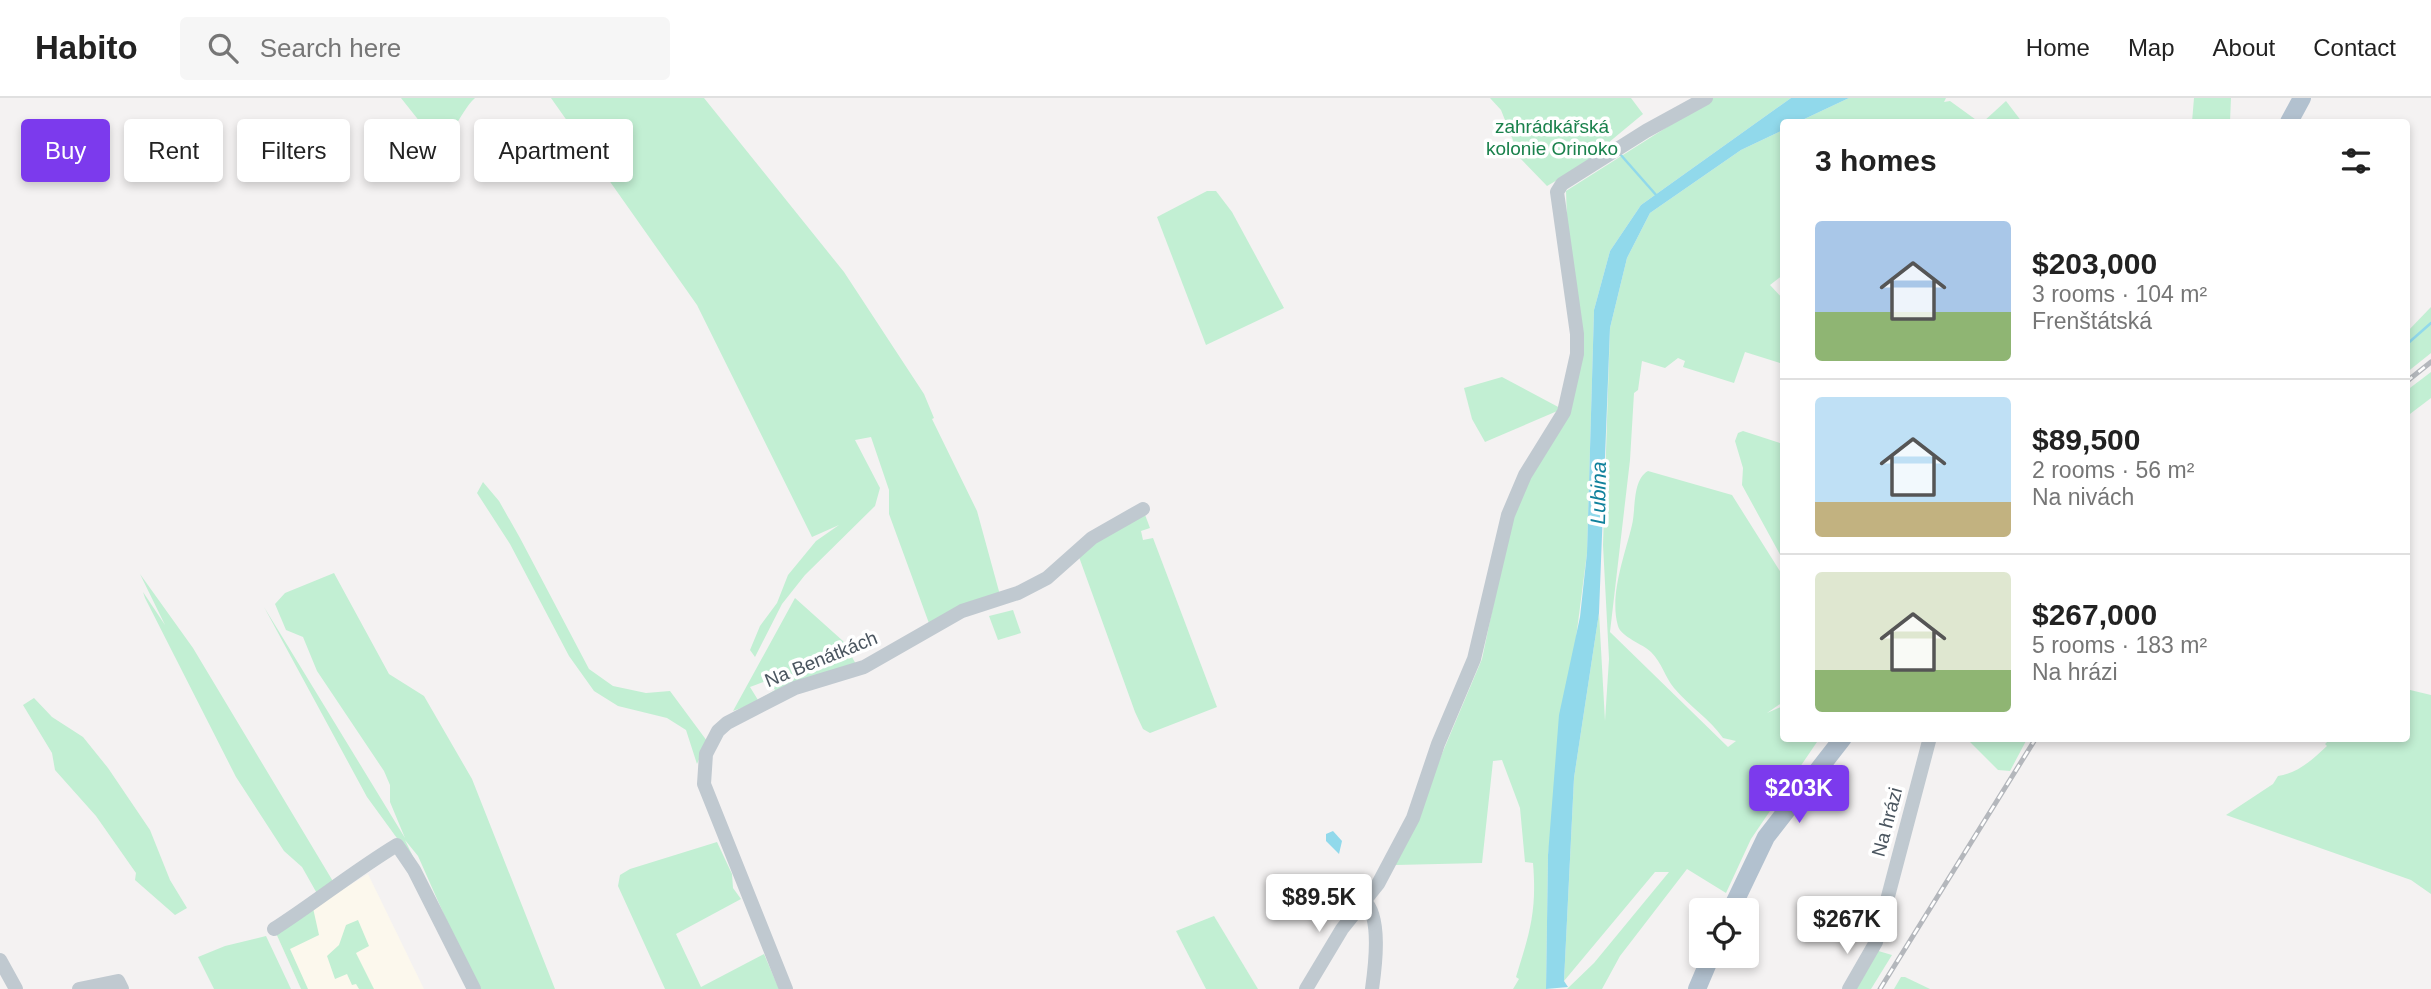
<!DOCTYPE html>
<html lang="en">
<head>
<meta charset="utf-8">
<style>
  :root { --surface:#fff; --page:#f6f6f6; --text:#222; --muted:#767676; --line:#e0e0e0; --accent:#7c3aed }
  body { margin:0; font-family:Arial,sans-serif; background:var(--page); color:var(--text); height:100vh; display:flex; flex-direction:column; font-size:26px; white-space:nowrap }
  * { box-sizing:border-box; margin:0 }
  p { font-size:23px; color:var(--muted) }
  .icon { flex:none; width:38px; height:38px; fill:none; stroke:currentColor; stroke-width:2; stroke-linecap:round; stroke-linejoin:round }
  .map { position:relative; flex:1; overflow:hidden }
  .sheet { position:absolute; left:1780px; top:21px; width:630px; height:623px; display:flex; flex-direction:column; background:var(--surface); border-radius:7px; box-shadow:0 4px 10px #0003 }
  .sheet>* { flex:none }
  .hud { position:absolute; left:21px; top:21px; width:665px; height:63px; display:flex; gap:14px }
  .buttons { position:absolute; left:1689px; top:800px; display:grid; gap:14px }
  .buttons a { display:grid; place-items:center; width:70px; height:70px; border-radius:7px; background:var(--surface); box-shadow:0 4px 10px #0003; font-size:35px }
  .price { position:absolute; translate:-50% -60px; padding:0 16px; border-radius:7px; background:#fff; color:#222; font-size:23px; line-height:46px; filter:drop-shadow(0 2px 4px #0008) }
  .price::after { content:''; position:absolute; left:50%; top:42px; width:21px; height:16px; margin-left:-10px; background:inherit; clip-path:polygon(0 0,100% 0,50% 100%) }
  .price.selected { background:var(--accent); color:#fff }
  ul { padding:0; list-style:none }
  li { display:flex; align-items:center; gap:21px; height:175px; padding:0 35px }
  li+li { border-top:2px solid var(--line) }
  li span { display:grid; place-items:center; flex:none; width:196px; height:140px; border-radius:7px; color:#555 }
  li>.icon { margin-inline-start:auto }
  span .icon { width:84px; height:84px; fill:#fffc; stroke-width:1 }
  li b { font-size:30px }
  h2 { display:flex; justify-content:space-between; align-items:center; height:84px; padding:0 35px; font-size:30px }
  .pill { padding:0 24px; border-radius:7px; background:var(--surface); box-shadow:0 4px 10px #0003; font-size:24px; line-height:63px }
  .pill.selected { background:var(--accent); color:#fff }
  header { display:flex; align-items:center; gap:42px; box-sizing:border-box; height:98px; padding:0 35px; background:var(--surface); border-bottom:2px solid var(--line) }
  header strong { font-size:33px }
  nav { display:flex; gap:38px; margin-inline-start:auto; font-size:24px }
  .search { width:490px; height:63px; background:var(--page); display:flex; align-items:center; gap:18px; box-sizing:border-box; padding:0 24px; border-radius:7px; color:var(--muted); font-size:26px }
  .map>svg:first-child { display:block }
</style>
</head>
<body>
<header>
<strong>Habito</strong>
<div class="search"><svg class="icon" aria-label="search" viewBox="0 0 24 24"><circle cx="10" cy="10" r="6"/><path d="M15 15l6 6"/></svg>Search here</div>
<nav><a>Home</a><a>Map</a><a>About</a><a>Contact</a></nav>
</header>
<div class="map">
<svg width="2431" height="891" viewBox="0 0 2431 891">
  <rect width="100%" height="100%" fill="#f4f2f2"/>
  <polygon fill="#fcf8ed" points="368,776 424,891 301,891 275,833"/>
  <g fill="#c2efd3" fill-rule="evenodd">
    <path d="M401,0H475C460,13 444,55 433,59L424,52L428,34Z"/>
    <polygon points="551,0 704,0 844,174 924,296 934,320 932,321 977,413 1000,497 930,528 889,416 889,392 871,339 855,342 880,390 875,408 805,477 782,506 755,559 750,552 760,528 777,505 788,477 816,443 839,427 812,439 697,207"/>
    <polygon points="1490,0 1631,0 1643,16 1608,45 1607,53 1547,88 1520,60 1501,12"/>
    <path d="M1713,0H1791L1641,107L1610,153L1594,212L1587,455L1548,757L1546,891H1513L1519,881L1516,879C1530,834 1537,813 1533,765L1525,764L1520,710L1502,662L1493,663L1482,765L1395,767L1482,561L1512,418L1573,293L1566,93Z"/>
    <polygon points="1849,0 1946,0 1944,4 1950,3 1979,24 1798,24"/>
    <polygon points="2194,0 2231,0 2230,24 2192,24"/>
    <polygon points="2006,3 2022,24 1983,24"/>
    <path d="M1783,32V177L1770,187L1783,201V266L1745,254L1734,285L1683,269L1685,263L1678,260L1665,270L1642,263L1638,292L1634,295L1630,362L1610,534L1728,649L1736,643L1723,640C1709,620 1690,609 1674,590C1665,579 1662,565 1651,554C1643,546 1621,539 1618,528C1609,497 1625,457 1632,427C1636,411 1632,382 1648,373L1732,397L1783,478V604L1767,615L1783,608V640L1819,641L1751,741L1726,795L1687,771L1620,858L1602,891H1567L1594,865L1669,774H1655L1564,883L1574,680L1599,515L1605,623L1609,561L1603,447L1610,230L1627,160L1650,115L1741,52Z"/>
    <polygon points="1207,93 1216,93 1232,114 1284,210 1206,247 1157,119"/>
    <polygon points="2431,209 2431,255 2406,275 2406,235"/>
    <polygon points="2431,274 2431,300 2406,319 2406,293"/>
    <polygon points="1502,279 1562,311 1485,344 1472,321 1464,290"/>
    <polygon points="1743,333 1783,346 1783,462 1742,387 1743,370 1735,343 1738,335"/>
    <polygon points="483,384 499,403 520,440 589,571 613,588 646,595 670,593 707,643 697,666 686,632 667,620 618,608 594,593 569,558 510,446 477,395"/>
    <polygon points="1144,414 1150,430 1141,433 1143,442 1153,440 1217,609 1150,635 1143,631 1135,614 1079,459 1109,434"/>
    <polygon points="334,475 389,576 424,598 472,681 555,891 477,891 418,758 405,742 418,769 367,699 264,509 405,740 390,704 390,687 384,673 317,573 303,539 286,532 275,506 285,495"/>
    <polygon points="140,476 193,550 334,785 319,799 302,769 284,753 236,679 145,500 143,494 165,527"/>
    <path d="M795,500L843,543L857,568L733,613ZM769,582L775,592L758,602L750,589Z"/>
    <polygon points="1013,512 1021,535 998,542 989,518"/>
    <path d="M2406,591L2431,597V796L2411,782L2226,717L2273,686L2278,678C2298,675 2312,662 2327,648L2325,646L2330,641L2406,640Z"/>
    <polygon points="34,600 52,619 83,639 108,670 150,732 170,782 187,810 175,817 135,782 136,775 96,718 55,672 52,655 23,607"/>
    <polygon points="1967,641 2027,641 2010,673 1998,672"/>
    <polygon points="717,744 732,776 733,790 741,801 676,836 701,889 764,856 779,891 665,891 618,788 620,777 630,771"/>
    <polygon points="313,810 319,837 290,851 308,891 301,891 275,833"/>
    <polygon points="1214,818 1258,891 1206,891 1176,833"/>
    <polygon points="358,822 369,848 356,855 374,891 359,891 356,886 352,887 347,876 335,881 327,858 339,847 346,827"/>
    <polygon points="266,838 291,891 214,891 198,859 225,848"/>
    <polygon points="1875,852 1892,857 1871,891 1853,891"/>
    <polygon points="1901,879 1905,879 1930,891 1894,891"/>
  </g>
  <g fill="#91d9eb">
    <polygon points="1791,0 1849,0 1798,24 1783,24 1783,32 1741,52 1650,115 1627,160 1610,230 1599,515 1574,680 1564,883 1568,889 1546,891 1548,757 1559,617 1580,519 1587,455 1594,212 1610,153 1641,107"/>
    <polygon points="1333,733 1342,743 1339,756 1326,743 1326,736"/>
  </g>
  <g fill="none" stroke-linecap="round" stroke-linejoin="round">
    <g stroke="#91d9eb" stroke-width="2.5">
      <polyline points="1620,56 1657,98"/>
      <polyline points="2406,247 2431,225"/>
    </g>
    <g stroke="#c0c9d0" stroke-width="14">
      <path d="M1364,803C1382,818 1375,870 1372,891"/>
      <path d="M274,831C316,804 354,773 397,747L414,772L474,891"/>
      <polyline points="0,862 16,891"/>
      <polyline points="79,891 118,883 122,891"/>
      <polyline points="786,891 704,686 706,656 718,633 727,625 795,590 864,569 962,513 1018,495 1047,480 1092,440 1143,411"/>
      <polyline points="1306,891 1342,831 1378,786 1413,720 1438,646 1474,561 1508,417 1525,377 1564,314 1577,256 1577,236 1557,94 1562,86 1646,33 1706,0"/>
      <polyline points="1849,891 1876,844 1929,643"/>
    </g>
    <g stroke="#b2c1cf" stroke-width="18">
      <polyline points="2289,24 2302,0"/>
      <polyline points="1731,812 1766,739 1843,640"/>
      <polyline points="1697,891 1711,858"/>
    </g>
    <defs>
      <g id="rail">
        <polyline points="2406,284 2431,264"/>
        <polyline points="1880,891 2036,640"/>
      </g>
    </defs>
    <use href="#rail" stroke="#b4b7bc" stroke-width="5"/>
    <use href="#rail" stroke="#fff" stroke-width="2.5" stroke-dasharray="8" stroke-linecap="butt"/>
  </g>
  <g text-anchor="middle" dominant-baseline="central" stroke-width="7" stroke-linejoin="round" paint-order="stroke">
    <g font-size="19" fill="#1a814c" stroke="#fff">
      <text x="1552" y="28">zahrádkářská<tspan x="1552" dy="22">kolonie Orinoko</tspan></text>
    </g>
    <g font-size="19" fill="#4a555f" stroke="#fff">
      <text transform="translate(821 561) rotate(-22)">Na Benátkách</text>
      <text transform="translate(1887 724) rotate(-75)">Na hrázi</text>
    </g>
    <g font-size="21" font-style="italic" fill="#10819c" stroke="#fff">
      <text transform="translate(1598 395) rotate(-89)">Lubina</text>
    </g>
  </g>
</svg>
<div class="buttons">
<a><svg class="icon" aria-label="locate" viewBox="0 0 24 24"><circle cx="12" cy="12" r="6"/><path d="M12 2v4M12 18v4M2 12h4M18 12h4"/></svg></a>
</div>
<b class="price selected" style="left:1799px;top:727px">$203K</b>
<b class="price" style="left:1319px;top:836px">$89.5K</b>
<b class="price" style="left:1847px;top:858px">$267K</b>
<div class="hud">
<a class="pill selected">Buy</a>
<a class="pill">Rent</a>
<a class="pill">Filters</a>
<a class="pill">New</a>
<a class="pill">Apartment</a>
</div>
<section class="sheet">
<h2>3 homes<svg class="icon" aria-label="filters" viewBox="0 0 24 24"><path d="M4 7h16M4 17h16"/><circle cx="9" cy="7" r="2"/><circle cx="15" cy="17" r="2"/></svg></h2>
<ul>
<li><span style="background:linear-gradient(#a9c7e8 65%,#8fb573 0)"><svg class="icon" aria-label="home" viewBox="0 0 24 24"><path d="M3 11l9-7 9 7M6 9v11h12V9"/></svg></span><div><b>$203,000</b><p>3 rooms · 104 m²</p><p>Frenštátská</p></div></li>
<li><span style="background:linear-gradient(#bfe0f5 75%,#c2b280 0)"><svg class="icon" aria-label="home" viewBox="0 0 24 24"><path d="M3 11l9-7 9 7M6 9v11h12V9"/></svg></span><div><b>$89,500</b><p>2 rooms · 56 m²</p><p>Na nivách</p></div></li>
<li><span style="background:linear-gradient(#dfe7d0 70%,#8fb573 0)"><svg class="icon" aria-label="home" viewBox="0 0 24 24"><path d="M3 11l9-7 9 7M6 9v11h12V9"/></svg></span><div><b>$267,000</b><p>5 rooms · 183 m²</p><p>Na hrázi</p></div></li>
</ul>
</section>
</div>
</body>
</html>
